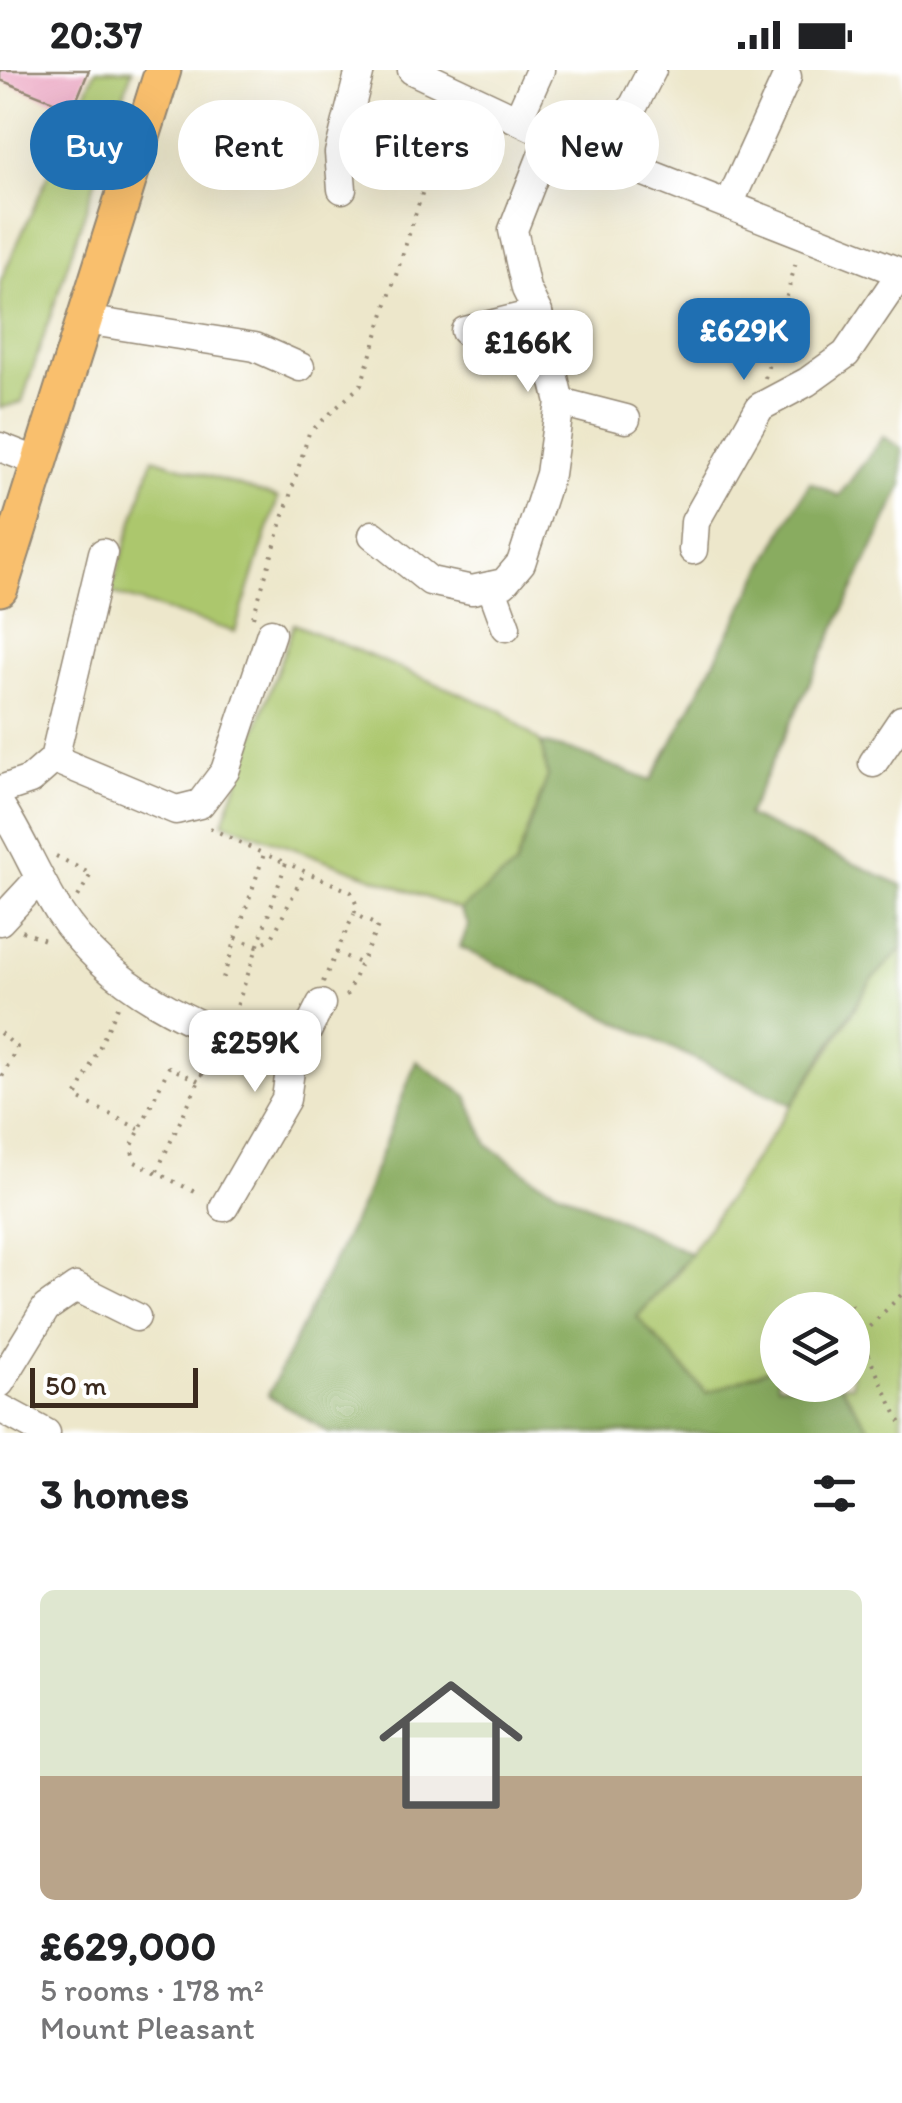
<!DOCTYPE html>
<html lang="en">
<head>
<meta charset="utf-8">
<style>
  :root { --surface:#fff; --page:#f2f2f2; --text:#202124; --muted:#757577; --accent:#1f6fb2 }
  body { margin:0; font-family:Itim,sans-serif; background:var(--page); color:var(--text); height:100vh; display:flex; flex-direction:column; font-size:38px; white-space:nowrap }
  * { box-sizing:border-box; margin:0 }
  p { font-size:32px; color:var(--muted) }
  .icon { flex:none; width:55px; height:55px; fill:none; stroke:currentColor; stroke-width:2; stroke-linecap:round; stroke-linejoin:round }
  .map { position:relative; height:1363px; overflow:hidden }
  .drawer { display:flex; flex-direction:column; background:var(--surface); flex:1 }
  .drawer>* { flex:none }
  .guide { position:absolute; left:30px; top:30px; width:842px; height:90px; display:flex; gap:20px }
  .fabs { position:absolute; left:760px; top:1222px; display:grid; gap:20px }
  .fabs a { display:grid; place-items:center; width:110px; height:110px; border-radius:50%; background:var(--surface); box-shadow:0 10px 40px #0002; font-size:50px }
  .scale { position:absolute; left:30px; bottom:25px; width:168px; box-sizing:border-box; padding-left:10px; border:5px solid #3b2a1e; border-top:0; font-size:28px; line-height:35px; white-space:nowrap; color:#3b2a1e; -webkit-text-stroke:8px #fff; paint-order:stroke }
  .price { position:absolute; translate:-50% -85px; padding:0 22px; border-radius:20px; background:#fff; color:#222; font-size:32px; line-height:65px; filter:drop-shadow(0 2px 5px #0008) }
  .price::after { content:''; position:absolute; left:50%; top:60px; width:30px; height:22px; margin-left:-15px; background:inherit; clip-path:polygon(0 0,100% 0,50% 100%) }
  .price.current { background:var(--accent); color:#fff }
  ul { padding:0; list-style:none }
  li { display:grid; align-content:center; gap:20px; height:530px; padding:0 40px }
  li span { display:grid; place-items:center; height:310px; border-radius:15px; color:#555 }
  li>.icon { margin-inline-start:auto }
  span .icon { width:180px; height:180px; fill:#fffc; stroke-width:1 }
  li b { font-size:42px }
  h2 { display:flex; justify-content:space-between; align-items:center; height:120px; padding:0 40px; font-size:42px }
  .pill { padding:0 35px; border-radius:45px; background:var(--surface); box-shadow:0 10px 40px #0002; font-size:35px; line-height:90px }
  .pill.current { background:var(--accent); color:#fff }
  .status { display:flex; justify-content:space-between; align-items:center; height:70px; padding:0 50px; background:var(--surface); direction:ltr }
  .status svg { height:28px; fill:currentColor }
  .map>svg:first-child { display:block }
</style>
</head>
<body>
<div class="status"><b>20:37</b><svg viewBox="0 0 49 12"><path d="M0 12V9h3v3zM5 12V6h3v6zM10 12V3h3v9zM15 12V0h3v12zM26 1h20v11H26zM47 4h2v5h-2z"/></svg></div>
<div class="map">
<svg width="902" height="1363" viewBox="0 0 902 1363">
  <rect width="100%" height="100%" fill="#fff"/>
  <filter id="ink" filterUnits="userSpaceOnUse"><feTurbulence type="fractalNoise" baseFrequency=".01" numOctaves="2"/><feDisplacementMap in="SourceGraphic" scale="20" xChannelSelector="R" yChannelSelector="G"/><feConvolveMatrix kernelMatrix="1 2 1 2 8 2 1 2 1" color-interpolation-filters="sRGB"/></filter>
  <filter id="wash" filterUnits="userSpaceOnUse"><feTurbulence type="fractalNoise" baseFrequency=".0048" numOctaves="4" result="noise"/><feDisplacementMap in="SourceGraphic" scale="40" xChannelSelector="R" yChannelSelector="G"/><feGaussianBlur stdDeviation="2.25" result="paint"/><feColorMatrix in="noise" values="0 0 0 0 0 0 0 0 0 0 0 0 0 0 0 0 0 1.4 0 .05"/><feComposite in="paint" operator="in"/></filter>
  <g filter="url(#wash)">
    <rect width="100%" height="100%" fill="#ede7cb"/>
    <g fill="#acc76d" stroke="#747846" stroke-width="2.5">
      <polygon points="96,0 132,0 22,332 0,338 0,212"/>
      <polygon points="153,388 278,428 235,562 110,523"/>
      <polygon points="294,554 502,641 541,673 548,706 515,797 460,840 223,752"/>
      <polygon points="902,878 902,1363 872,1363 840,1315 852,1315 852,1240 778,1240 777,1296 707,1323 637,1247 677,1203 832,976 871,911"/>
    </g>
    <g fill="#89ac60" stroke="#626b3f" stroke-width="2.5">
      <path d="M883,367L902,378V416L747,746L902,815V878L871,911L792,1035L460,877L469,855L460,840L515,797L548,706L541,673L574,681L651,711C706,612 754,510 810,412L839,426Z"/>
      <polygon points="416,991 467,1026 488,1075 536,1110 691,1184 637,1247 706,1323 777,1296 778,1315 840,1315 872,1363 329,1363 268,1325 363,1131"/>
    </g>
    <g id="blocks">
      <polygon fill="#eca9c4" points="0,0 89,0 73,39 0,10"/>
    </g>
  </g>
  <g filter="url(#ink)">
    <use href="#blocks" fill-opacity="0" stroke="#948874" stroke-width="2.5"/>
    <g fill="none" stroke-linecap="round" stroke-linejoin="round">
      <defs>
        <g id="minor">
          <polyline points="412,0 550,65 902,203"/>
          <polyline points="518,49 540,0"/>
          <polyline points="607,87 652,0"/>
          <polyline points="342,119 339,83 360,0"/>
          <polyline points="729,134 787,7"/>
          <polyline points="85,250 255,277 300,297"/>
          <polyline points="465,261 538,243"/>
          <polyline points="560,332 626,349"/>
          <polyline points="0,377 41,393"/>
          <polyline points="373,465 430,511 472,520 504,513 521,493 550,404 560,332 538,243 526,219 513,160 550,65"/>
          <polyline points="693,480 695,452 760,337 807,312 846,284 901,203"/>
          <polyline points="491,516 506,557"/>
          <polyline points="54,689 103,483"/>
          <polyline points="873,693 902,650"/>
          <polyline points="0,720 30,710 54,689 176,740 200,734 225,701 271,563"/>
          <path d="M0,735C22,769 37,807 59,842C113,925 204,958 291,993"/>
          <polyline points="0,851 39,809"/>
          <polyline points="224,1137 286,1029 291,993 321,934"/>
          <polyline points="0,1313 46,1238 76,1217 136,1247"/>
          <polyline points="0,1338 46,1363"/>
        </g>
        <polyline id="major" points="0,518 163,0"/>
      </defs>
      <use href="#minor" stroke="#948874" stroke-width="31"/>
      <use href="#major" stroke="#948874" stroke-width="39"/>
      <g stroke="#948874" stroke-width="4" stroke-dasharray="2.5 8" stroke-linecap="butt">
        <polyline points="765,308 797,188"/>
        <polyline points="253,547 309,363 361,315 448,42"/>
        <polyline points="210,758 264,784"/>
        <polyline points="56,786 91,804 78,827"/>
        <polyline points="22,861 50,872"/>
        <polyline points="236,868 257,876 272,868 305,801"/>
        <polyline points="336,882 359,893"/>
        <polyline points="223,908 264,784 286,793"/>
        <polyline points="323,912 354,844"/>
        <polyline points="118,937 76,1027 139,1059"/>
        <polyline points="234,945 286,793 351,822 357,836 354,844 378,856 346,926"/>
        <polyline points="0,963 17,977 0,1011"/>
        <polyline points="198,1011 169,997 131,1078 135,1092 201,1125"/>
        <polyline points="157,1101 210,987"/>
        <polyline points="851,1234 871,1291 902,1356"/>
        <polyline points="862,1264 902,1224"/>
      </g>
      <use href="#minor" stroke="#fff" stroke-width="28"/>
      <use href="#major" stroke="#f9bf6d" stroke-width="35"/>
    </g>
  </g>
</svg>
<div class="fabs">
<a><svg class="icon" aria-label="layers" viewBox="0 0 24 24"><path d="M12 4l9 5-9 5-9-5zM3 14l9 5 9-5"/></svg></a>
</div>
<div class="scale">50 m</div>
<b class="price current" style="left:744px;top:313px">£629K</b>
<b class="price" style="left:528px;top:325px">£166K</b>
<b class="price" style="left:255px;top:1025px">£259K</b>
<div class="guide">
<a class="pill current">Buy</a>
<a class="pill">Rent</a>
<a class="pill">Filters</a>
<a class="pill">New</a>
</div>
</div>
<section class="drawer">
<h2>3 homes<svg class="icon" aria-label="filters" viewBox="0 0 24 24"><path d="M4 7h16M4 17h16"/><circle cx="9" cy="7" r="2"/><circle cx="15" cy="17" r="2"/></svg></h2>
<ul>
<li><span style="background:linear-gradient(#dfe7d0 60%,#b9a48a 0)"><svg class="icon" aria-label="home" viewBox="0 0 24 24"><path d="M3 11l9-7 9 7M6 9v11h12V9"/></svg></span><div><b>£629,000</b><p>5 rooms · 178 m²</p><p>Mount Pleasant</p></div></li>
</ul>
</section>
</body>
</html>
